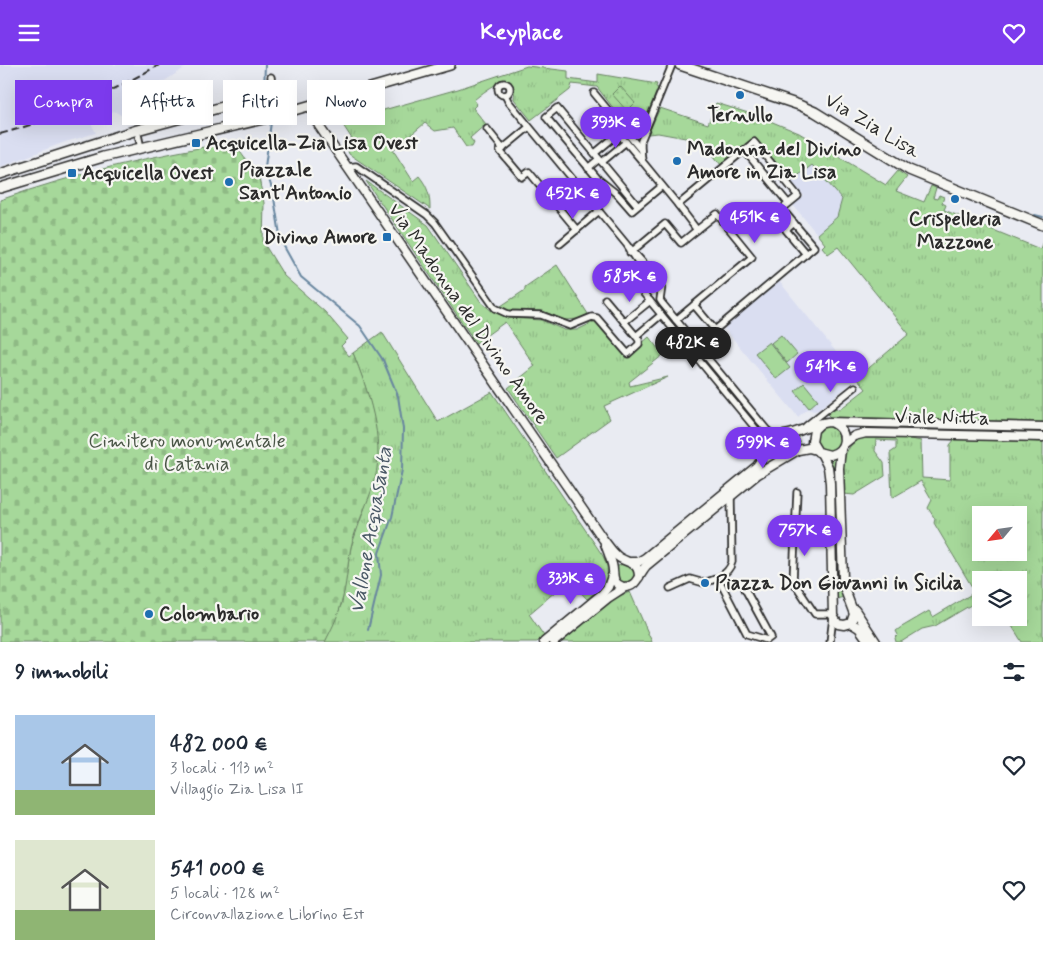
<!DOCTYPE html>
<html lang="it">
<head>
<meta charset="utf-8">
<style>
  :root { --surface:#fff; --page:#f2f2f3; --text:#1f2937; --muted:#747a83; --accent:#7c3aed }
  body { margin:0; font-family:Mynerve,sans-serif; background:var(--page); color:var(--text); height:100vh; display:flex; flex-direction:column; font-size:19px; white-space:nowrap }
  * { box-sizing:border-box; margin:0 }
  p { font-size:16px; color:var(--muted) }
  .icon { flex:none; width:28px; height:28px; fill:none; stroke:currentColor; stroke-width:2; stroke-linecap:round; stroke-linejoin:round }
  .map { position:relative; height:577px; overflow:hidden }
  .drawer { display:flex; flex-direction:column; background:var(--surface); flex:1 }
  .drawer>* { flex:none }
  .guide { position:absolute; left:15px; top:15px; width:500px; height:45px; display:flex; gap:10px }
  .needle { width:32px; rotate:241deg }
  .fabs { position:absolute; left:972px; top:441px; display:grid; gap:10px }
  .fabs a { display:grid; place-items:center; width:55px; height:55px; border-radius:0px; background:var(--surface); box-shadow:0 5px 20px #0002; font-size:25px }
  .price { position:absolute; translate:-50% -42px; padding:0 11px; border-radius:18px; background:var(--accent); color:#fff; font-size:16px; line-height:32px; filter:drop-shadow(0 1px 2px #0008) }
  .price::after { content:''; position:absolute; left:50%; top:30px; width:15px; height:11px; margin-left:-8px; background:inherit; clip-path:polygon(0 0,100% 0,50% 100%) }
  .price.current { background:#222; color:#fff }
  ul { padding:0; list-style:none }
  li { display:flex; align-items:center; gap:15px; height:125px; padding:0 15px }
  li span { display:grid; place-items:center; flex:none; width:140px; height:100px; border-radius:0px; color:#555 }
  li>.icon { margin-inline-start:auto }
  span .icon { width:60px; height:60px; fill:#fffc; stroke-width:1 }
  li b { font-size:21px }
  h2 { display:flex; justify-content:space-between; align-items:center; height:60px; padding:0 15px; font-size:21px }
  .pill { padding:0 18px; border-radius:0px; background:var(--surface); box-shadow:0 5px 20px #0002; font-size:18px; line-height:45px }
  .pill.current { background:var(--accent); color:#fff }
  header { display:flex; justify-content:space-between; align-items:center; height:65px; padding:0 15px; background:var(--accent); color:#fff; font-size:22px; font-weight:700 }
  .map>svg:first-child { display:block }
</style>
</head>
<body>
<header><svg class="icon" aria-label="menu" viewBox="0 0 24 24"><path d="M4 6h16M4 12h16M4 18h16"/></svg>Keyplace<svg class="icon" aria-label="heart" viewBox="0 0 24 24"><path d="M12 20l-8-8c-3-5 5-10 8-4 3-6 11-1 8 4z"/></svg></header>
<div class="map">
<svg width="1043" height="577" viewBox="0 0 1043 577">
  <defs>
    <pattern id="grass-tufts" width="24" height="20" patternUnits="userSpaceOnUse" patternTransform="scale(1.25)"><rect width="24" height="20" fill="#a6d89a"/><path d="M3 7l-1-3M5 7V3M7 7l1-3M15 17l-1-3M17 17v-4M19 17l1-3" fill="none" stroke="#8fba85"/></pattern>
    <pattern id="cemetery-stones" width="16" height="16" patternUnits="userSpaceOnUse" patternTransform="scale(1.25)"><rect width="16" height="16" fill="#a6d89a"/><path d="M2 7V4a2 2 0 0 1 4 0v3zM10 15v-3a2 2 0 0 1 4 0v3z" fill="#8fba85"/></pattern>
    <pattern id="park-dots" width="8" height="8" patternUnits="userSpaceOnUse" patternTransform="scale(1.25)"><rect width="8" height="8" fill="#a6d89a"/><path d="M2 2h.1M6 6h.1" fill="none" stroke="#8fba85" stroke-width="1.8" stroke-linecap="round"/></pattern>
  </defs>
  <rect width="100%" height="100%" fill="#e9ebf2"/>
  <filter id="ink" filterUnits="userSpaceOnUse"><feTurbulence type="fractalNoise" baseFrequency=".02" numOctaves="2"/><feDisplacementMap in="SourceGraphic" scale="10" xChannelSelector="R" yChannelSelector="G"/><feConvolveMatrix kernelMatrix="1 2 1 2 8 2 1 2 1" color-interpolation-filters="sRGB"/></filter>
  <g filter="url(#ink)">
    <g fill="#dadef1">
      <polygon points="0,0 189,0 137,34 139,38 121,50 114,46 91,58 96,68 65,77 0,102"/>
      <polygon points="812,100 842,134 837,152 817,169 793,140 804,131 791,116"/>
      <polygon points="779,216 857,313 818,345 814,346 807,344 798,352 724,263"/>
    </g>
    <g fill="url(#grass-tufts)" stroke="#688262" fill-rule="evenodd">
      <path d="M527,1L568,6V14L598,18V9L657,19L656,22L658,23L639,69L634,70L597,22L572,19L570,25L531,55L514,34C518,0 487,24 474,35L477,39L473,43L486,59L470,73L474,78L472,82H466L453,63L435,66L425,58L393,85L413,116L419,111C428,122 430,130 430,144L349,89L348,86L356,80L341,57L458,24Z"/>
      <polygon points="716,38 758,51 799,68 886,120 898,106 907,112 896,126 924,137 931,121 936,123 933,133 937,134 939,130 944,132 942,138 946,140 944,145 1040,184 1043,176 1043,357 830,352 828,350 827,348 835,343 839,345 866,324 857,313 909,269 838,182 828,189 822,182 825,179 817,169 837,152 842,134 812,100 791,116 755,72 721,100 702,76 658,68 648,69 660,43 708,59"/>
      <polygon points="366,116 428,160 481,237 493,247 509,253 541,255 564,265 577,265 596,256 626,292 649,272 663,290 629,317 630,321 668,312 604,341 610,354 556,393 508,323 535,301 505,257 476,278"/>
      <polygon points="557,200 588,249 579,254 564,255 543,246 509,245 501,241 525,225 525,222"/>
      <path d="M382,267L438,357L492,327L603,491C614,513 604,521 587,534L569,515L529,549L544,571L537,577H325L342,538L351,482L375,413C382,370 369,328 353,288Z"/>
      <circle cx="828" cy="373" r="13"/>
      <polygon points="862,361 1036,365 1037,367 1034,369 863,364 861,362"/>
      <path d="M798,372L801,382C790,387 774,400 767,384L773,375H786Z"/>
      <path d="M860,373H905L921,376L922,413L950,415V380L955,374L1043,377V577H1022L1007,553L1019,552V515H981V534L935,561L922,564L901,577H896L895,573L898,570L896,566L900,563L929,546L933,552L975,527L934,458L935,454L928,443L932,435L921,416L892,433L890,388L896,384V376L876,375L875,386L884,398L885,411L854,430L844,429C844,407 838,386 860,373ZM981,450H1019V488H981Z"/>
      <polygon points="837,392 844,532 836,534 828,394"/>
      <polygon points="625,498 632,500 636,509 631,518 621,519 615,507 618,501"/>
      <polygon points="630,527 652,577 562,577 616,532"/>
    </g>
    <path fill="url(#cemetery-stones)" stroke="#688262" d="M233,77L259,113L264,138L263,177L284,211L325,247L348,274L341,281L349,291L353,288C368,325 385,374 375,414C369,437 356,459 351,482C347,501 347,520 341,539C338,552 331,565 325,577H0V135C76,108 154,90 233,77Z"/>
    <polygon fill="url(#park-dots)" stroke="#688262" points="620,21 635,38 627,46 612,29"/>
    <g fill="#a6d89a" stroke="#688262">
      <polygon points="781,270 797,289 787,298 771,278"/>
      <polygon points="769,277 790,303 776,314 755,288"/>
      <polygon points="804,318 818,335 809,343 795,326"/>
    </g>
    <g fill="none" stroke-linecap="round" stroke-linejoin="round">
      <g stroke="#68869f" stroke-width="2">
        <polyline points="264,23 265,0"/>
        <polyline points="271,57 265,102 273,127 281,176 301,212 360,261 383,295 398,331 403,364 402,405 392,452 379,488 381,510 368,565"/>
        <polyline points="1035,150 1043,152"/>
      </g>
      <defs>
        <g id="minor">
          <polyline points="672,0 641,76 641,85 642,96 678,140 754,77 798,131 782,144 814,182 715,265 694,240 676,255"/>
          <polyline points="271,12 276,46"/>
          <circle cx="504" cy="24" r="6"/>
          <polyline points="594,28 641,85"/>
          <polyline points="505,30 508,36 627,180 638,197 637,219 640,224 760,369 765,379"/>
          <polyline points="529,62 500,86 522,112 529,107 577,165"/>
          <polyline points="487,64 503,84"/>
          <polyline points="137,65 141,83"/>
          <polyline points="619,69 642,96"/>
          <polyline points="744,85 788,138"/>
          <polyline points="595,88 624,64"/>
          <polyline points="602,97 626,77"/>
          <polyline points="347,102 356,101 427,150 435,158 495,243 508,249 541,250 570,261 592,252 597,253 628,289 639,279 639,275 636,271"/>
          <polyline points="588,103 599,94"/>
          <polyline points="678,140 697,165 717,149 752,192 694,240"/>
          <polyline points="638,141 557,43 546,52 598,114 618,130 632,146 662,121"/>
          <polyline points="794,158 786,165 806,189"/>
          <polyline points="560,179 599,146"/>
          <polyline points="630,183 654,210"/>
          <polyline points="630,188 665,159 681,178 697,165"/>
          <path d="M639,221L643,211C652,207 658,213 662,221L660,235L662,238L767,365L774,371"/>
          <polyline points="605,234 636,271 661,250"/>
          <polyline points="624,257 650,236"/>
          <polyline points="806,361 855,322"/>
          <polyline points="797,427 793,516 815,549 833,549"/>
          <path d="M731,431L732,497C730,505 725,509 718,513L747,569L767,575L771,572L745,524"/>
          <polyline points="670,523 690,514 704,518 718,513"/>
          <polyline points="830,577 833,552"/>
        </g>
        <g id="secondary">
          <path d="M310,41L319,61L603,474C608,480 613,489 620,493C630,499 639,497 639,512"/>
          <path d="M820,359L814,365L812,377L818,387L830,390C847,386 849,366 833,358"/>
          <polyline points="844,379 854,371 866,368 1043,372"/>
          <polyline points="821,388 828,402 830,418 833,551 838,559 844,560 851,558 854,549 845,525 843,513 839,403 841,384"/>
          <path d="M605,479C608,486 610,492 612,499C615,509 610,517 623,522C637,523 638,510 646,501L758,409L798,385L809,383L816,385"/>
          <path d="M631,497H638L645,493L757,401C766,391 762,378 774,371C796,371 806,360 828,357L1043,362"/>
          <polyline points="855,545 876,577"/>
          <polyline points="851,558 859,563 869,577"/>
          <polyline points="544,577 602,529 608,522 612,511"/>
          <polyline points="554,577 608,533 625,522"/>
        </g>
        <g id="primary">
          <polyline points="680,0 799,40 815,47 909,105 1043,160"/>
          <polyline points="0,109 137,65 226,41 251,41 284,48"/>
          <polyline points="0,123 103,92 263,54 450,0"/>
        </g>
      </defs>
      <use href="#minor" stroke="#2b2b2b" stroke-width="9"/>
      <use href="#secondary" stroke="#2b2b2b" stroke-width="11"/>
      <use href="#primary" stroke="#2b2b2b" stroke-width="12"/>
      <use href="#minor" stroke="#f6f6f2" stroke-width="5.5"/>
      <use href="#secondary" stroke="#f6f6f2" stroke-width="8"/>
      <use href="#primary" stroke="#f6f6f2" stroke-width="9"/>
      <path stroke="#2b2b2b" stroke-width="2" stroke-dasharray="8 4" stroke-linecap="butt" d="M0,69C57,54 108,28 159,0"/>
    </g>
  </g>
  <g fill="#1f6fb2" stroke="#f6f6f2" stroke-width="2">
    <circle cx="740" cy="30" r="5"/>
    <rect x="191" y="73" width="10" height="10" rx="2.5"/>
    <circle cx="677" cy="96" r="5"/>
    <rect x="67" y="103" width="10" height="10" rx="2.5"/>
    <circle cx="229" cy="117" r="5"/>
    <circle cx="955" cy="134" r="5"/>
    <rect x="382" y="167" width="10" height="10" rx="2.5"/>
    <circle cx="705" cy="518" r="5"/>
    <circle cx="149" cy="549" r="5"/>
  </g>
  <g text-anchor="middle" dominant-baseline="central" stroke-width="4.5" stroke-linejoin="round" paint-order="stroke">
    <g font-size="20" font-weight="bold" fill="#2b2b2b" stroke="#f6f6f2" text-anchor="start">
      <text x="740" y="50" text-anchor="middle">Ternullo</text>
      <text x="206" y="78">Acquicella-Zia Lisa Ovest</text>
      <text x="687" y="84">Madonna del Divino<tspan x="687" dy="23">Amore in Zia Lisa</tspan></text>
      <text x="239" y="105">Piazzale<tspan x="239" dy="23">Sant'Antonio</tspan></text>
      <text x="82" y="108">Acquicella Ovest</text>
      <text x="955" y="154" text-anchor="middle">Crispelleria<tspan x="955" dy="23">Mazzone</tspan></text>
      <text x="377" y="172" text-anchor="end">Divino Amore</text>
      <text x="715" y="518">Piazza Don Giovanni in Sicilia</text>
      <text x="159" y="549">Colombario</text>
    </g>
    <g font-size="20" fill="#2b2b2b" stroke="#f6f6f2">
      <text transform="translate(872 61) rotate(31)">Via Zia Lisa</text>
      <text transform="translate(468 249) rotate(55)">Via Madonna del Divino Amore</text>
      <text transform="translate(942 353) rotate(1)">Viale Nitta</text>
    </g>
    <g font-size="20" fill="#4a5647" stroke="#f6f6f2">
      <text x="187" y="376">Cimitero monumentale<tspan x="187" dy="23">di Catania</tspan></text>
    </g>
    <g font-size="21" font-style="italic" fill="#495865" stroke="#f6f6f2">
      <text transform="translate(371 465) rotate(-80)">Vallone Acquasanta</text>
    </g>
  </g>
</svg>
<div class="fabs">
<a><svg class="needle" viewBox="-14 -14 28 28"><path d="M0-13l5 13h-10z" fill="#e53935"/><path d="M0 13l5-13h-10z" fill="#747a83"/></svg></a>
<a><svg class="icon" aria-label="layers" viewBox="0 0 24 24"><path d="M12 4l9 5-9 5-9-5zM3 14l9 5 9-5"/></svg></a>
</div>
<b class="price" style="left:616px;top:84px">393K €</b>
<b class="price" style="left:573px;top:155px">452K €</b>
<b class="price" style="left:755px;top:179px">451K €</b>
<b class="price" style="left:630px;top:238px">585K €</b>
<b class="price current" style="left:693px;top:304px">482K €</b>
<b class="price" style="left:831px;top:328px">541K €</b>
<b class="price" style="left:763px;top:404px">599K €</b>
<b class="price" style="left:805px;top:492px">757K €</b>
<b class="price" style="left:571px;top:540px">333K €</b>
<div class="guide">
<a class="pill current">Compra</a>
<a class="pill">Affitta</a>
<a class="pill">Filtri</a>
<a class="pill">Nuovo</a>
</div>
</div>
<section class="drawer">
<h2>9 immobili<svg class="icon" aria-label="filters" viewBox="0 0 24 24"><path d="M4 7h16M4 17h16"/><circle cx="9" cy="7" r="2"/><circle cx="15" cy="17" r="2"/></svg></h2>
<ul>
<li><span style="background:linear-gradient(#a9c7e8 75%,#8fb573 0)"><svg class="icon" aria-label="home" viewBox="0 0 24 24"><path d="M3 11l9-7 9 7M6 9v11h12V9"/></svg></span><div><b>482 000 €</b><p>3 locali · 113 m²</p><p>Villaggio Zia Lisa II</p></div><svg class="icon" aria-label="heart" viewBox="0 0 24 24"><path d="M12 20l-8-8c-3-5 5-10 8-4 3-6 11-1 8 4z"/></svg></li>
<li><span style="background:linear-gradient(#dfe7d0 70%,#8fb573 0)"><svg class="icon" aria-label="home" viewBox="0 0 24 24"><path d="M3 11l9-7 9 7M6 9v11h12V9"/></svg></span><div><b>541 000 €</b><p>5 locali · 128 m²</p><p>Circonvallazione Librino Est</p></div><svg class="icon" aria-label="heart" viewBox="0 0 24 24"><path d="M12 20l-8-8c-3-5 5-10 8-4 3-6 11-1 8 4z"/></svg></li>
</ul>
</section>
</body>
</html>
